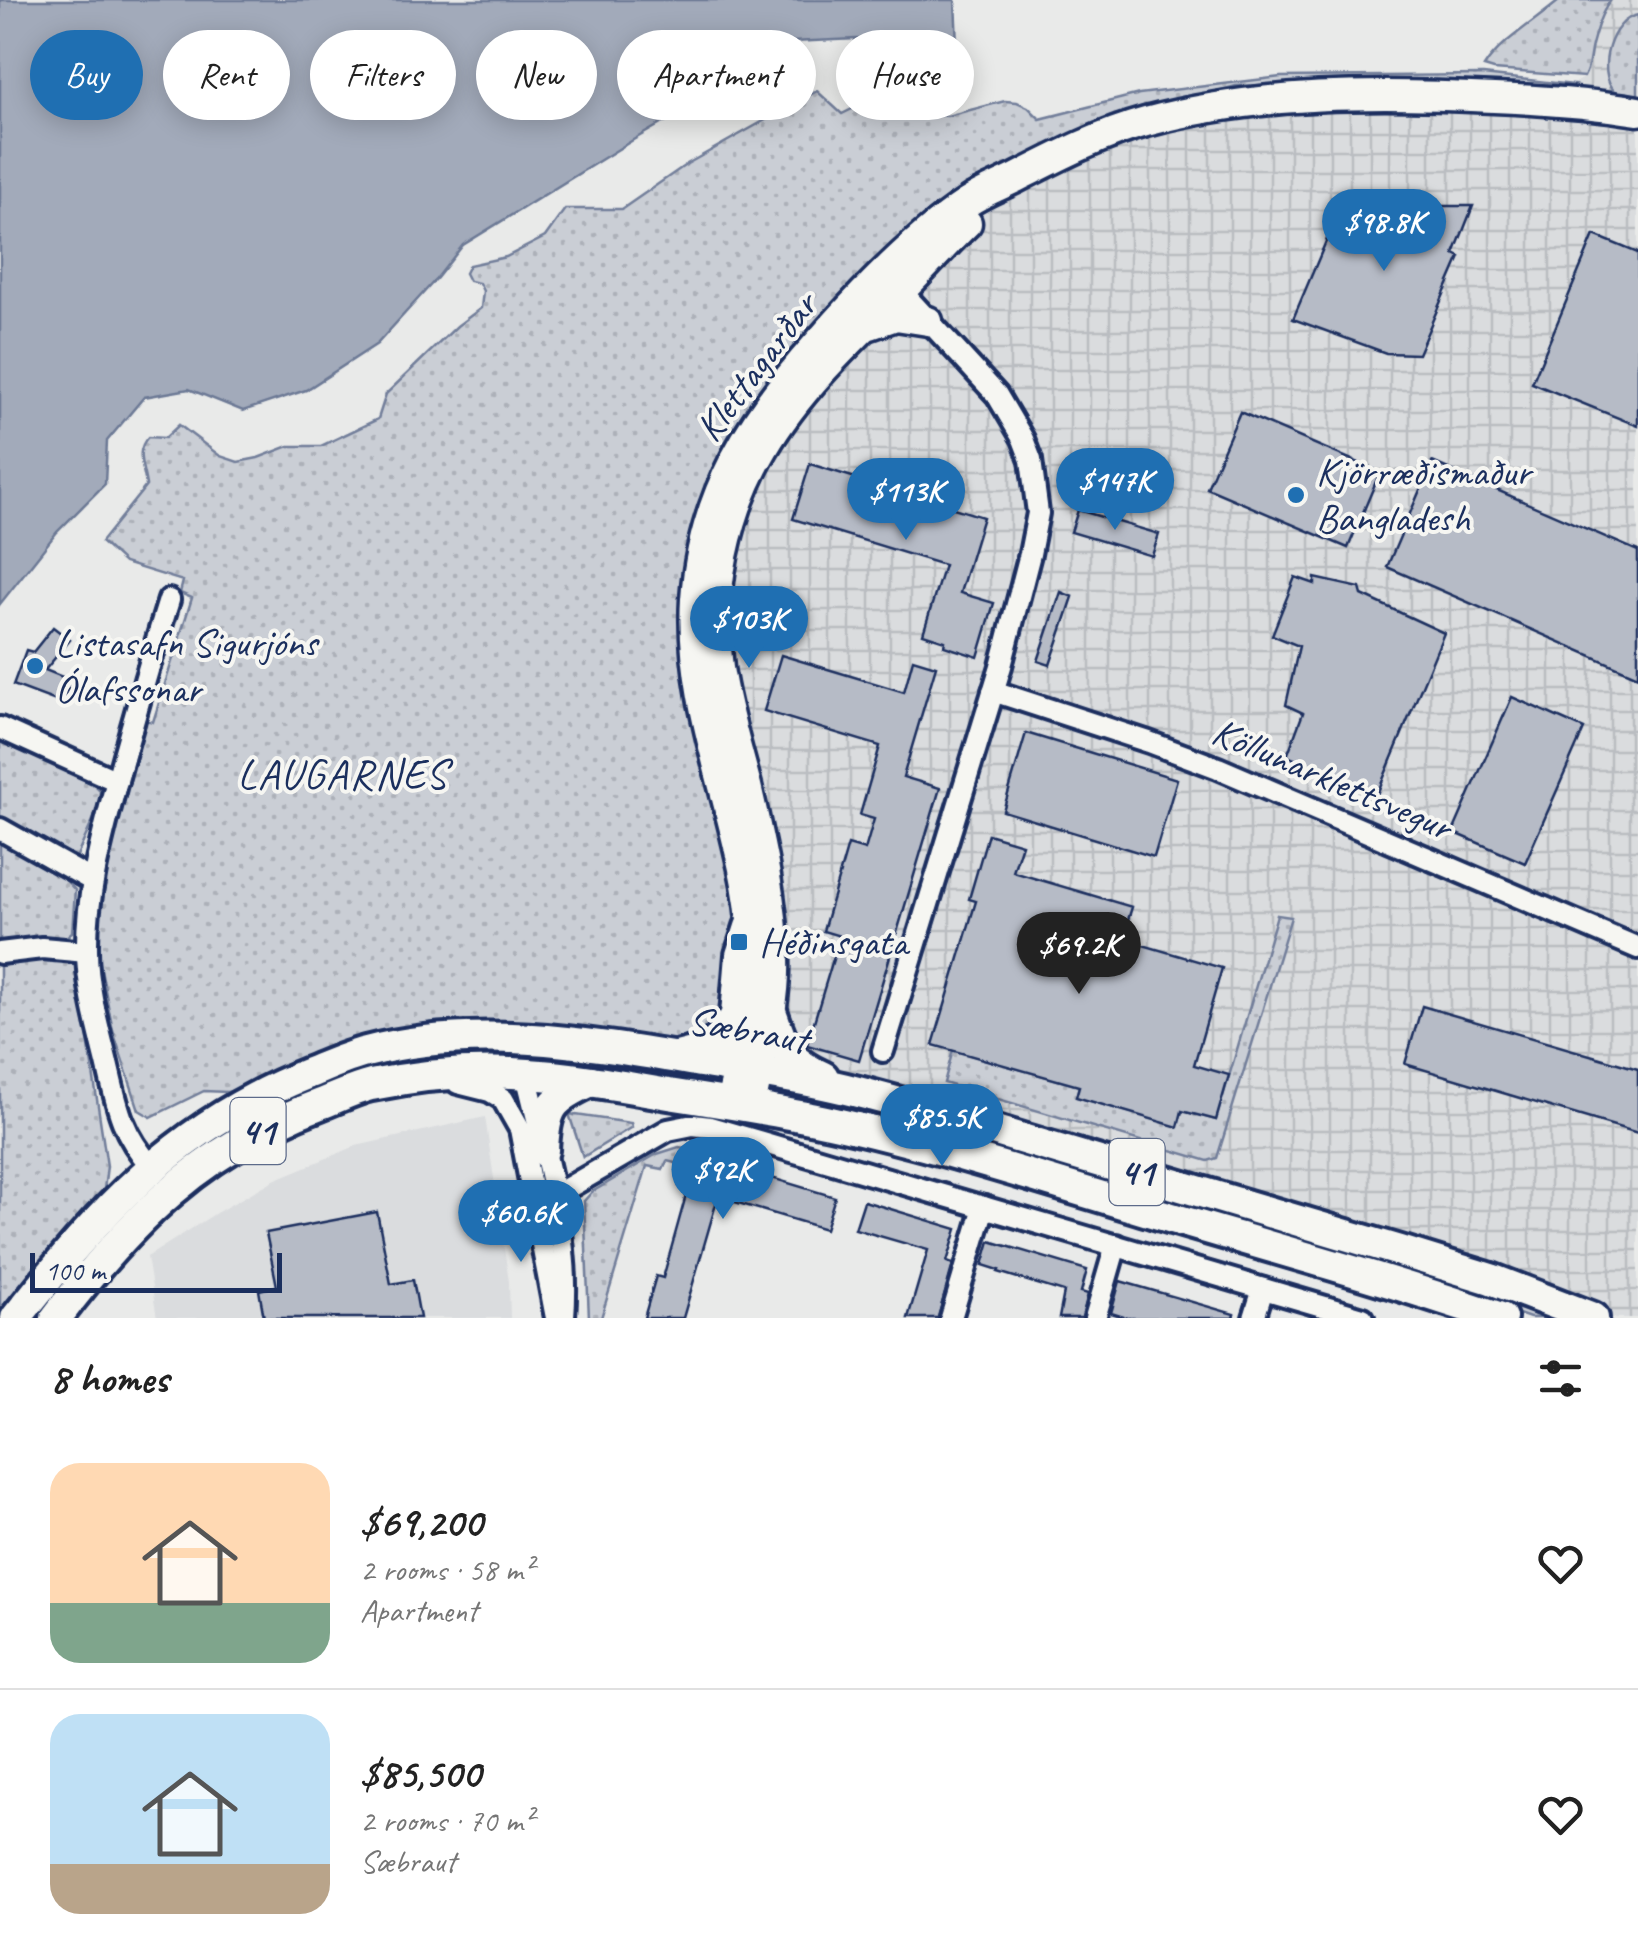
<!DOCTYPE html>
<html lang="en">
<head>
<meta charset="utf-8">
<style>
  :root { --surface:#fff; --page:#f2f2f2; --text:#222; --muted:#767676; --line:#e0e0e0; --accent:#1f6fb2 }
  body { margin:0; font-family:Caveat,sans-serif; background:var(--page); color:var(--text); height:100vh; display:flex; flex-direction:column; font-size:38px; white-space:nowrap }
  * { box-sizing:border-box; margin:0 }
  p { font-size:32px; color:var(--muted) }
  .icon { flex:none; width:55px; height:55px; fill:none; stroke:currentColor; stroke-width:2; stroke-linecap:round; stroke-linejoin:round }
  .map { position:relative; height:1318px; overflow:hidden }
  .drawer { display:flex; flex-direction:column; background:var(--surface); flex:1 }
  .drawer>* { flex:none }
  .banner { position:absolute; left:30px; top:30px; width:1000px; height:90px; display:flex; gap:20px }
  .scale { position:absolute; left:30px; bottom:25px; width:252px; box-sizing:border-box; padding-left:10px; border:5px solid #1b2f5e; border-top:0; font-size:28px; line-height:35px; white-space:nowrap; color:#1b2f5e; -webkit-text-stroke:8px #f6f6f2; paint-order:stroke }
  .price { position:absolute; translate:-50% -85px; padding:0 22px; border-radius:35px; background:var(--accent); color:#fff; font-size:32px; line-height:65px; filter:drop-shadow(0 2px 5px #0008) }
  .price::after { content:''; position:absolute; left:50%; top:60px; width:30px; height:22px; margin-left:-15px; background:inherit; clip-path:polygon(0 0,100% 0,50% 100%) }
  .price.current { background:#222; color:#fff }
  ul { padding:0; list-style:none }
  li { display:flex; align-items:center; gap:30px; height:250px; padding:0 50px }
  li+li { border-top:2px solid var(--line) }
  li span { display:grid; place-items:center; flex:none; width:280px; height:200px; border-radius:30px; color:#555 }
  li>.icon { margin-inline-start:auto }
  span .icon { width:120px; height:120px; fill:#fffc; stroke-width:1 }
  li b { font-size:42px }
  h2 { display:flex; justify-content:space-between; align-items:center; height:120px; padding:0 50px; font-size:42px }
  .chip { padding:0 35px; border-radius:45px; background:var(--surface); box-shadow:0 5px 25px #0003; font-size:35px; line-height:90px }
  .chip.current { background:var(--accent); color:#fff }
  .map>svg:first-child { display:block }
</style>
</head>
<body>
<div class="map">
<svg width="1638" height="1318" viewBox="0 0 1638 1318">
  <defs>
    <pattern id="industrial-grid" width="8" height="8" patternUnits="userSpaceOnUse" patternTransform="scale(2.5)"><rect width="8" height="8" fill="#dadcde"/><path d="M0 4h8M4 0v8" fill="none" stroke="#babdc1"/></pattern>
    <pattern id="grass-dots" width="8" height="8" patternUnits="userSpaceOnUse" patternTransform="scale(2.5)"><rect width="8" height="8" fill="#caced5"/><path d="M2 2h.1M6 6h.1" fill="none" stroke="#adb1b9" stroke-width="1.8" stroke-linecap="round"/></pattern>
  </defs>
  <rect width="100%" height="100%" fill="#e9eae9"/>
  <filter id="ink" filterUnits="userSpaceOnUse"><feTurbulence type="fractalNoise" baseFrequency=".01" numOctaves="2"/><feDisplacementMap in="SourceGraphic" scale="20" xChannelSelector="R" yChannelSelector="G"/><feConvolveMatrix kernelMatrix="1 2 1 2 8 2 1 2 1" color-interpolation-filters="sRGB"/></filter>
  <g filter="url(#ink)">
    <polygon fill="#dadcde" points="485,1117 509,1282 510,1318 157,1318 147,1257 216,1213 274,1180 356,1146"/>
    <polygon fill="url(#industrial-grid)" points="1611,0 1638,0 1638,15 1628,17 1616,29 1638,99 1638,1318 1570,1318 713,1074 700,511 748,407 862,278 975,187 1040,150 1124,116 1236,86 1409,80 1564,90 1584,77 1589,68 1591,48 1604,9"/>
    <g fill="url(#grass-dots)" stroke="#727e9a" stroke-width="2.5">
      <path d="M1560,0H1611C1601,12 1596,30 1592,45C1589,57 1590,66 1584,77L1494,70L1484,67C1499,42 1537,20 1560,0Z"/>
      <path d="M1638,15V99C1630,98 1621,97 1615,91C1595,71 1611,19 1638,15Z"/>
      <path d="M1483,75L1574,85L1564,90L1409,80L1236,86L1124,116L1040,150L975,187L862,278L748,407L700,511L719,817L738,913L727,1011L717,1030L687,1047L498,1028L227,1092L204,1091L151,1117L139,1110L113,1031L95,938L113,833L142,719L153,722L192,598L180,593L183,581L124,563L101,542L146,486C144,467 134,452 148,437L165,438L179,425L220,456L238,462L258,458L289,446H321L378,419L386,394L457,326L481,308L483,291L479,283L469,281L465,273L469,265L506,257L545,237L565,209H622L687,164L817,91L842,114L868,101L920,113L947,116L1005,101L1017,102L1028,107L1040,119L1139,94L1281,77Z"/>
      <polygon points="0,737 92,782 100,790 99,807 76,858 0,822"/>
      <polygon points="0,838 57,871 75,890 72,932 64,939 0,941"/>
      <polygon points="1277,915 1291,917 1217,1158 1208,1161 944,1083 953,1050 1079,1086 1076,1097 1177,1126 1187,1093 1191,1113 1216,1120"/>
      <polygon points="66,959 77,966 107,1166 104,1190 0,1312 0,965 17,961"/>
      <polygon points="764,1085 840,1097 1570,1318 1530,1318 1475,1299 769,1096 763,1090"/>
      <polygon points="569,1114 631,1123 632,1127 583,1157"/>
      <polygon points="679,1147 684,1148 679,1164 667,1161 663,1169 647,1166 601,1318 589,1318 584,1201 592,1192 657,1154"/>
    </g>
    <polygon fill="#a2aaba" stroke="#6c7995" stroke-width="2.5" points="0,0 955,0 957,45 948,58 857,39 791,42 706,98 633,140 463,245 437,278 377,344 306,390 243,411 189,389 144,397 107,441 105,484 57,532 0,604"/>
    <g fill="#b6bbc6" stroke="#1b2f5e" stroke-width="2.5">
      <polygon points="1341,206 1473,206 1454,254 1460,257 1418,354 1386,353 1293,319"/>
      <polygon points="1594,235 1638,253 1638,426 1532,383"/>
      <polygon points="1240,412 1380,472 1348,548 1207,488"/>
      <polygon points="1432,462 1638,551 1638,676 1387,567"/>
      <polygon points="810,464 983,517 960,593 994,603 978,657 944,646 945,641 923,634 944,565 793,519"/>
      <polygon points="1078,510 1159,534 1152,556 1071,532"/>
      <polygon points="1295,577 1315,584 1315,578 1360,588 1362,595 1444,633 1377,794 1287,756 1303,713 1286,705 1299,646 1272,635"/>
      <polygon points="1061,592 1073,597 1050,665 1038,661"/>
      <polygon points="53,627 70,640 45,670 80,684 67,690 61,703 13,685 26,650 33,652"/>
      <polygon points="781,655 904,692 913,659 936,666 903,777 940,788 859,1060 807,1045 840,936 823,931 848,845 865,850 874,819 860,815 880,746 764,711"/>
      <polygon points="1512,697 1584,729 1525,863 1453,832"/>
      <polygon points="1026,733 1177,779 1154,857 1003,811"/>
      <polygon points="988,834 1022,844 1013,872 1132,907 1122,939 1222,968 1194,1065 1229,1075 1216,1120 1182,1111 1178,1127 1076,1097 1079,1086 933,1045 976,901 969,899"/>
      <polygon points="1422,1006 1638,1069 1638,1133 1405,1064"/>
      <polygon points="689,1153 835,1197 825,1229 718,1197 683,1318 644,1318 656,1276 663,1278 688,1188 679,1186"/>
      <polygon points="864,1201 957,1229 947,1262 953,1264 938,1318 908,1318 928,1250 855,1229"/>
      <polygon points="377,1212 391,1284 413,1280 420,1318 264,1318 259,1290 277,1286 266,1233"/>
      <polygon points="990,1241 1087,1270 1081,1292 1088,1294 1082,1318 1059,1318 1064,1292 998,1272 999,1270 983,1265"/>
      <polygon points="1120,1281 1234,1314 1233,1318 1127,1318 1111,1313"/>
    </g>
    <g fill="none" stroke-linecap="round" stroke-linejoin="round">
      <defs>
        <g id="minor">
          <polyline points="993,691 1149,742 1218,768 1638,948"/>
          <polyline points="0,728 117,781"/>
          <polyline points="0,829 93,881"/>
          <polyline points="0,953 42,948 87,952"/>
          <polyline points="883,1051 1001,666 1030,554 1038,513 1031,460 1023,439 997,395 892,281"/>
          <path d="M526,1074C544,1150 571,1237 564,1316"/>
          <polyline points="458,1083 490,1091 503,1099 520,1129 556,1318"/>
          <path d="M151,1166C121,1132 117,1106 107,1063C98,1026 87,987 87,950C86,894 102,838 116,784C133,722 150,661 169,600"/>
          <polyline points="535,1204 554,1196 668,1130 693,1125 710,1127 1363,1318"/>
          <polyline points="951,1318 984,1207"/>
          <polyline points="1095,1318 1116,1245"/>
          <polyline points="1254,1318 1263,1289"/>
        </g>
        <g id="secondary">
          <polyline points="870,325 896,316 928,321"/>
          <path d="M730,1104C737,1070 747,1037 751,1003C755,965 753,922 746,884C729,790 689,696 695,599C702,496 751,418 818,343C860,295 914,238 967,203C983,192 1003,185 1020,176C1061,155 1102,134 1146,122C1258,92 1378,92 1494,98C1542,100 1590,103 1638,111"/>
          <path d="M751,1107C760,1057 777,1009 775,958C773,900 760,842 747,786C737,747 725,708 719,668C709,594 726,512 764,448C798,390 850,341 898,294C922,271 943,246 967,223"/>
        </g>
        <g id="primary">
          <path d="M772,1014C784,1049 787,1061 823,1077"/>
          <polyline points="677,1057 708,1049 725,1034 736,1015 741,955 750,927"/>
          <path d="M543,1150C545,1107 551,1099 591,1081"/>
          <path d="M16,1318C101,1210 177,1125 309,1073C327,1066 346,1057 366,1052C473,1024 583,1042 689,1060C744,1070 800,1077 854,1091C915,1106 976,1125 1036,1143C1158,1178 1279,1215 1400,1251L1491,1279L1593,1318"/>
          <path d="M56,1318C130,1220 203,1148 320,1104C336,1098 354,1089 371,1085C421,1075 477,1070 528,1074C577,1077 626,1087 675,1095C727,1103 779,1111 830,1122C940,1146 1048,1181 1155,1213C1270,1247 1387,1279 1501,1318"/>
        </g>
      </defs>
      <use href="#minor" stroke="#1b2f5e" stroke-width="28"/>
      <use href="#secondary" stroke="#1b2f5e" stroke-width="35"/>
      <use href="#primary" stroke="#1b2f5e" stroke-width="38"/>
      <use href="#minor" stroke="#f6f6f2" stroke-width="20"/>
      <use href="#secondary" stroke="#f6f6f2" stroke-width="28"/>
      <use href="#primary" stroke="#f6f6f2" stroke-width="30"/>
    </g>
  </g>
  <g fill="#1f6fb2" stroke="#f6f6f2" stroke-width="4">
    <circle cx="1296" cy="495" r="10"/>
    <circle cx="35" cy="666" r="10"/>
    <rect x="729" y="932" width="20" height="20" rx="5"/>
  </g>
  <g text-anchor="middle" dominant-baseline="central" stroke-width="8" stroke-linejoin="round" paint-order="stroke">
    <g fill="#f6f6f2" stroke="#5d6b8a" stroke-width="2.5">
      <rect x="230.5" y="1098" width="55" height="66" rx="8"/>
      <rect x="1109.5" y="1139" width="55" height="66" rx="8"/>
    </g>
    <g font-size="38" font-weight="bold" fill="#1b2f5e">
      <text x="258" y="1131">41</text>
      <text x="1137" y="1172">41</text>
    </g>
    <g font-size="40" fill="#1b2f5e" stroke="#f6f6f2">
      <text transform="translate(756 367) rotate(-53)">Klettagarðar</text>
      <text transform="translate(1332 779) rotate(23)">Köllunarklettsvegur</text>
      <text transform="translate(748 1030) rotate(10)">Sæbraut</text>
    </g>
    <g font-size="40" fill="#1b2f5e" stroke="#f6f6f2" text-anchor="start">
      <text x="1316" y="472">Kjörræðismaður<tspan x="1316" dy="46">Bangladesh</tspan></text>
      <text x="55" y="643">Listasafn Sigurjóns<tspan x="55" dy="46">Ólafssonar</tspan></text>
      <text x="759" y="942">Héðinsgata</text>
    </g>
    <g font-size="42" letter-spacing="2.5" fill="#1b2f5e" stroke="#f6f6f2">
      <text x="343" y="774">LAUGARNES</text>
    </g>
  </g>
</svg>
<div class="scale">100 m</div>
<b class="price" style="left:1384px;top:274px">$98.8K</b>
<b class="price" style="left:1115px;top:533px">$147K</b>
<b class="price" style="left:906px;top:543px">$113K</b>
<b class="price" style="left:749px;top:671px">$103K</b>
<b class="price current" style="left:1079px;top:997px">$69.2K</b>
<b class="price" style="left:942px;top:1169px">$85.5K</b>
<b class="price" style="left:723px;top:1222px">$92K</b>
<b class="price" style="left:521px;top:1265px">$60.6K</b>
<div class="banner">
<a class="chip current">Buy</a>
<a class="chip">Rent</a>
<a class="chip">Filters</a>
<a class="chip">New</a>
<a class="chip">Apartment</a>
<a class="chip">House</a>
</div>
</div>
<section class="drawer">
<h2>8 homes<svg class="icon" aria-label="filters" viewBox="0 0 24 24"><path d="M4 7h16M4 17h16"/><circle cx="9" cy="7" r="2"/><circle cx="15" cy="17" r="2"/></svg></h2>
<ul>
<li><span style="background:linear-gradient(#ffd9b3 70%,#7fa58c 0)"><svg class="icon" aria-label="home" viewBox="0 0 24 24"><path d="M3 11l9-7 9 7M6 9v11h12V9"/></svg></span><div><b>$69,200</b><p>2 rooms · 58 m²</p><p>Apartment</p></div><svg class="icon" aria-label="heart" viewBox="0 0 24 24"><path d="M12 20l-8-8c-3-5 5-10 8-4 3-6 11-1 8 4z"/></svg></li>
<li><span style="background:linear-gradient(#bfe0f5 75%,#b9a48a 0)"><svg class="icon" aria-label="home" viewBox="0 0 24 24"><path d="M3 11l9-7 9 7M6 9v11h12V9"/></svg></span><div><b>$85,500</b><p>2 rooms · 70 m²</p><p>Sæbraut</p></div><svg class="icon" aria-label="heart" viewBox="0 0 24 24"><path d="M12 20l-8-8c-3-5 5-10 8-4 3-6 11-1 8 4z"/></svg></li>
</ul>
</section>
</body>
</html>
